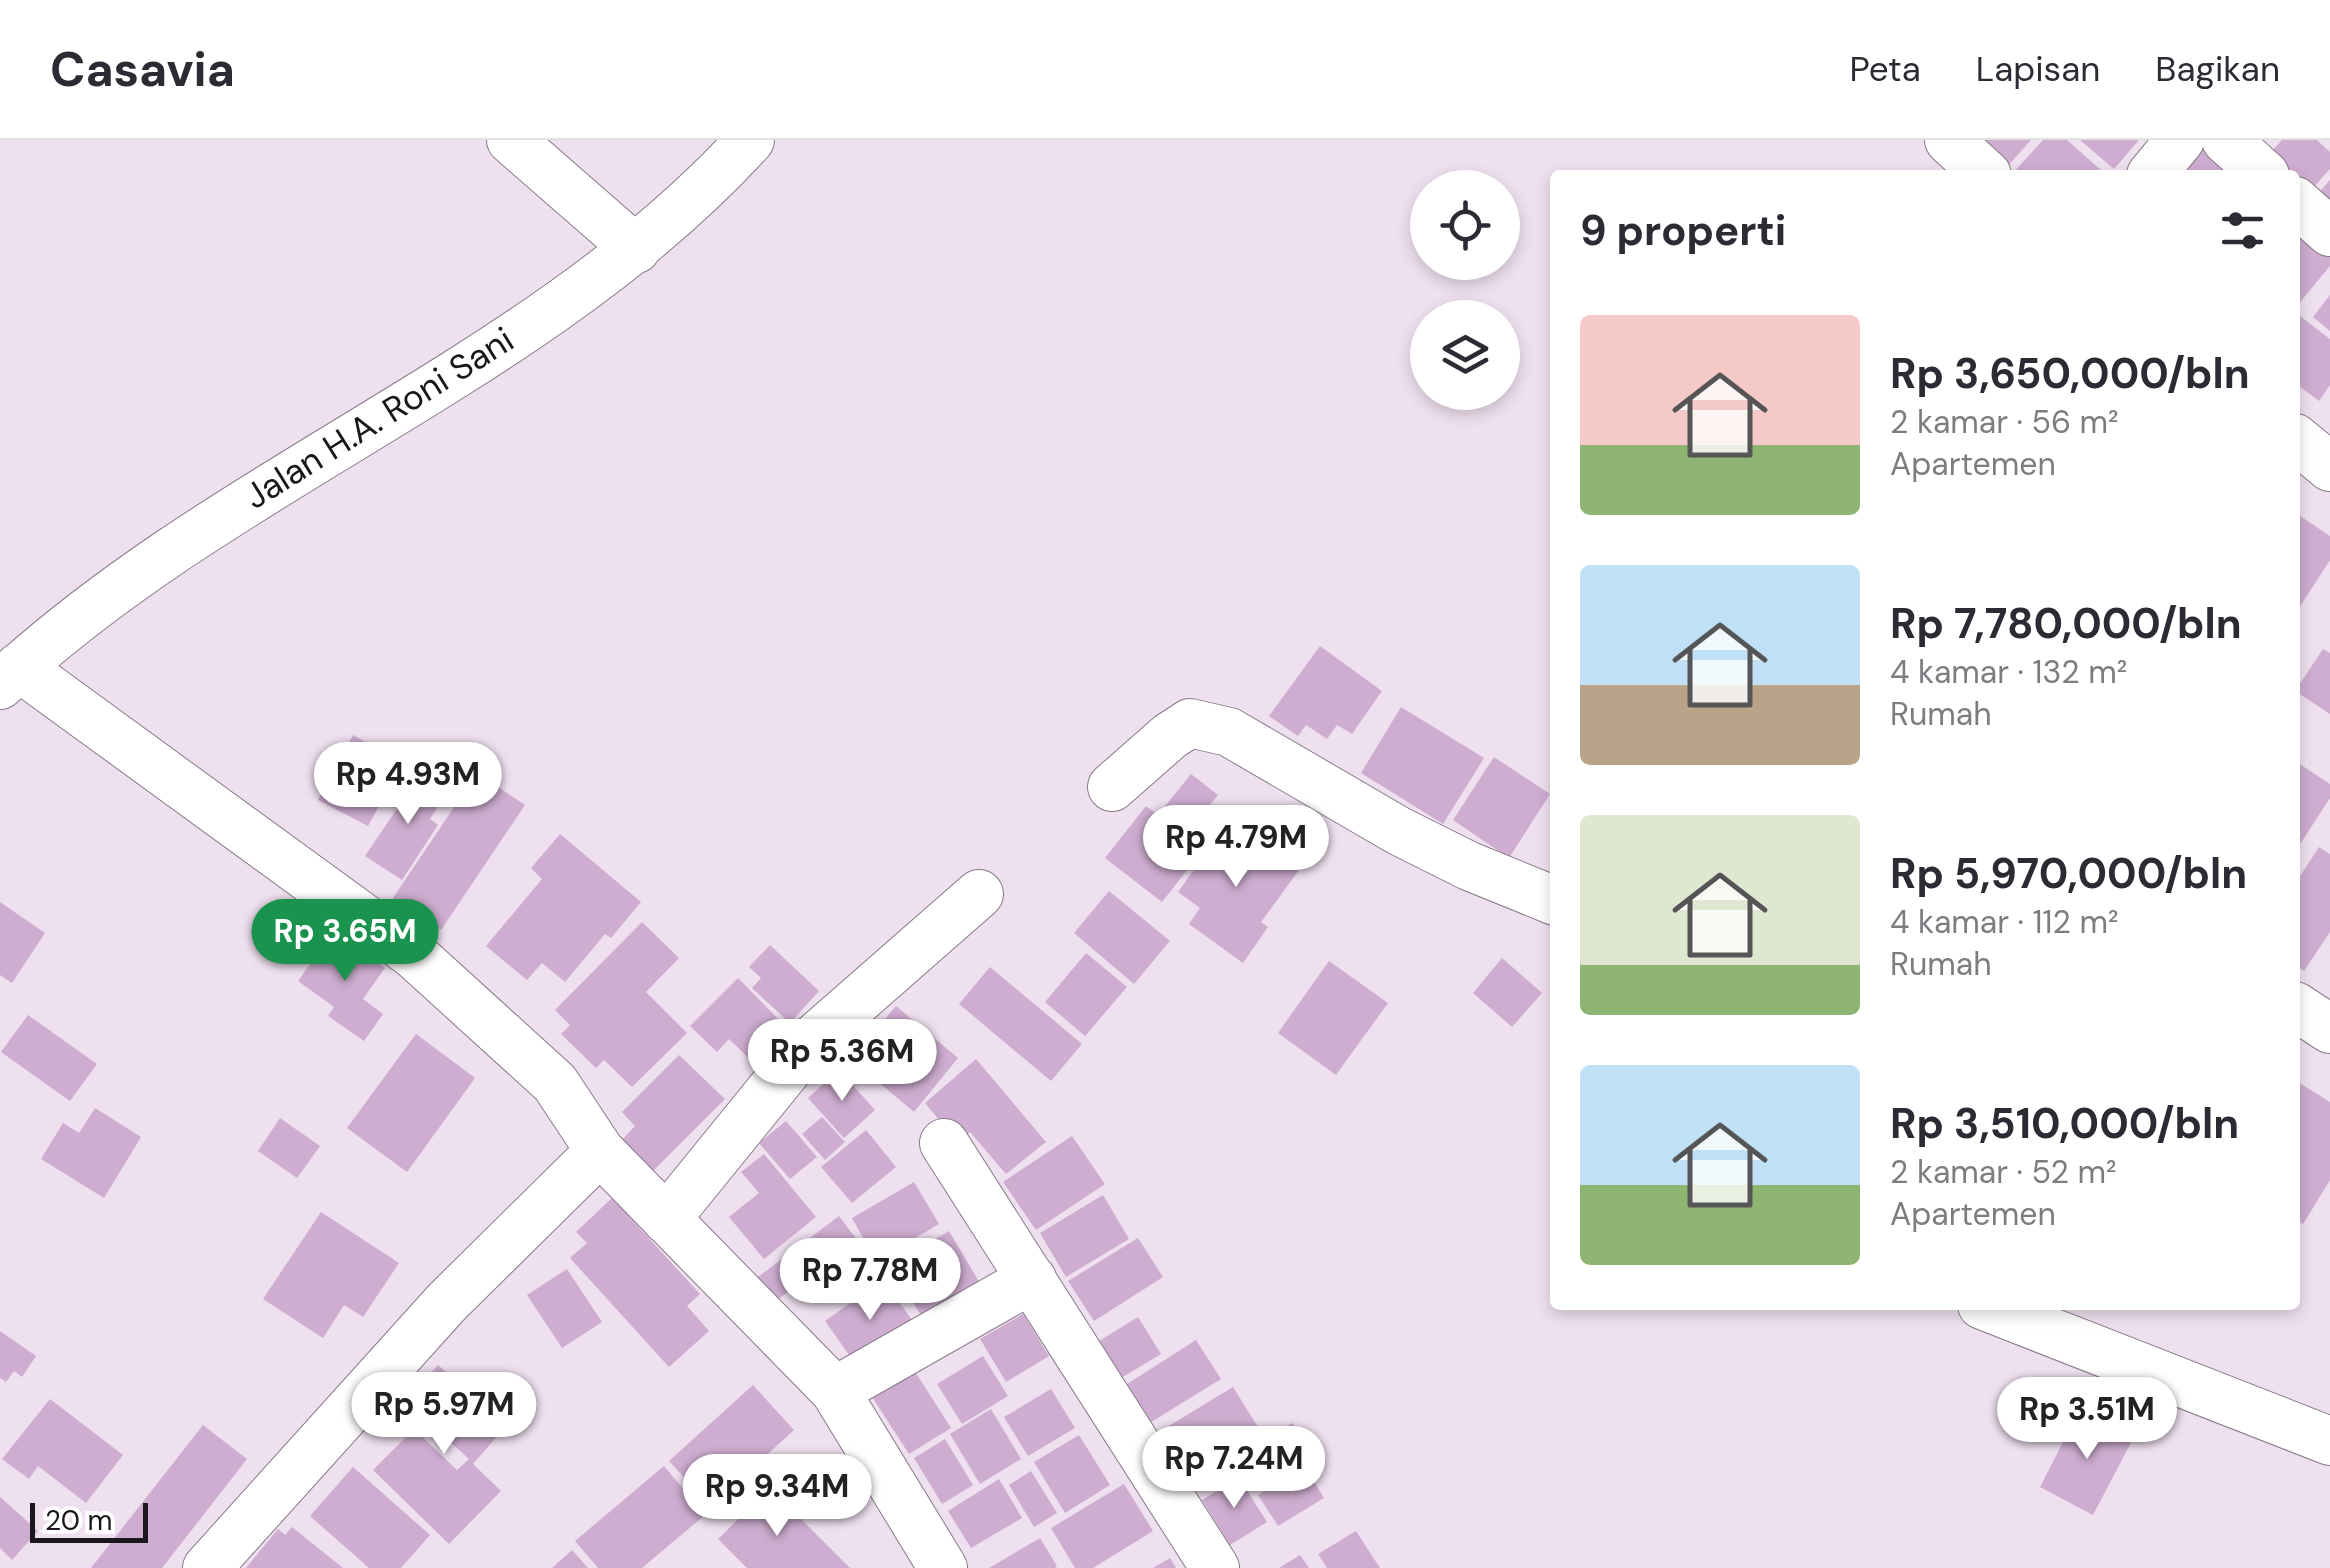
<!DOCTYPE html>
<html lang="id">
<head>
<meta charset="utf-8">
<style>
  :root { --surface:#fff; --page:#f2f2f3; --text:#2b2b33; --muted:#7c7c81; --line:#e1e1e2; --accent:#1a934f }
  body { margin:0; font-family:"DM Sans",sans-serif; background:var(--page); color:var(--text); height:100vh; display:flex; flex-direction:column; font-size:38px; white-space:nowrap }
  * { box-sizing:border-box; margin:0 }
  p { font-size:32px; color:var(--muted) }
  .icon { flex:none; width:55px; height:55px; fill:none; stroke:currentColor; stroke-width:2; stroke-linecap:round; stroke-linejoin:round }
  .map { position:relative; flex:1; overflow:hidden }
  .details { position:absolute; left:1550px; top:30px; width:750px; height:1140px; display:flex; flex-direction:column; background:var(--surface); border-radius:10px; box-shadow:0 5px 15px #0003 }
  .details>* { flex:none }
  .controls { position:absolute; left:1410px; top:30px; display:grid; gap:20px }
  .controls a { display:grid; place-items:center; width:110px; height:110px; border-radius:50%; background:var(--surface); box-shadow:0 5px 15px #0003; font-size:50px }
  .scale { position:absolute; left:30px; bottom:25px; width:118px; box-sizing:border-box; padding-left:10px; border:5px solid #1b161b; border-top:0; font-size:28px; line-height:35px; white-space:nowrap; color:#1b161b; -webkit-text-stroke:8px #fff; paint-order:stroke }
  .price { position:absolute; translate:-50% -85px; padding:0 22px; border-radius:35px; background:#fff; color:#222; font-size:32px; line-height:65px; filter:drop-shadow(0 2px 5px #0008) }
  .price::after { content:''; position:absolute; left:50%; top:60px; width:30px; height:22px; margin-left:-15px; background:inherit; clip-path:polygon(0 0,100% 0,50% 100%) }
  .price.current { background:var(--accent); color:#fff }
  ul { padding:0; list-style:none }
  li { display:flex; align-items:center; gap:30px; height:250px; padding:0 30px }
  li span { display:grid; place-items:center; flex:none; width:280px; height:200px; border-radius:10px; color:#555 }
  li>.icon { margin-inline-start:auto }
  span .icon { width:120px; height:120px; fill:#fffc; stroke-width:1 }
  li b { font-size:42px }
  h2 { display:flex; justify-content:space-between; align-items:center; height:120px; padding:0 30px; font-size:42px }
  header { display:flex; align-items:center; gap:60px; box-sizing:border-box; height:140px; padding:0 50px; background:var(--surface); border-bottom:2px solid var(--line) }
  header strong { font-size:48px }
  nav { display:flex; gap:55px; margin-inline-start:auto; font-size:35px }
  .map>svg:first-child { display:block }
</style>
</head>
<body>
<header>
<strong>Casavia</strong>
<nav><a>Peta</a><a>Lapisan</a><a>Bagikan</a></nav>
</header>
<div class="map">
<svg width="2330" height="1428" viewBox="0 0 2330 1428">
  <rect width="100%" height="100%" fill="#efe0ef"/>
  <g fill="#ceadd0">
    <polygon points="1973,0 2031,0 2005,29"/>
    <polygon points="2043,0 2067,0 2102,31 2098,35 2011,35"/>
    <polygon points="2080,0 2139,0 2114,29"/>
    <polygon points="2196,0 2237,35 2162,35"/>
    <polygon points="2282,0 2317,0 2330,12 2330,29 2302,60 2295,53 2295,35 2275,35 2261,23"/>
    <polygon points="2330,40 2330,83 2309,64"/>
    <polygon points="2295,85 2330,115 2330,126 2301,161 2295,157"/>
    <polygon points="2330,155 2330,191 2313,177"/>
    <polygon points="2300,176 2330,199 2330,245 2319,261 2295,243 2295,184"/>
    <polygon points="2300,376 2330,396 2330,420 2295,474 2295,384"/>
    <polygon points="1320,506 1382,551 1352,594 1337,585 1327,599 1306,585 1298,596 1269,576"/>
    <polygon points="2323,509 2330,513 2330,574 2295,551"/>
    <polygon points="1401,567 1484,618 1443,684 1361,633"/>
    <polygon points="353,595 389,615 394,605 419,619 402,650 391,644 368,686 318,660"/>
    <polygon points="1494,617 1550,654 1509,718 1453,680"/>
    <polygon points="2295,621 2330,644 2330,658 2295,712"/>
    <polygon points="417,631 448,651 430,679 438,685 402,740 365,716 403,660 400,658"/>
    <polygon points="477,633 525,665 441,790 393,758"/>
    <polygon points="1191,634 1218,655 1207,669 1225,682 1162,762 1105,718 1146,666 1158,675"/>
    <polygon points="1230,680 1299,730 1261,782 1268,787 1243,823 1189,784 1200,768 1178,752"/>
    <polygon points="560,694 641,762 611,798 605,794 565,842 542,823 527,840 486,806 542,739 531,728"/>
    <polygon points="2319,707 2330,714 2330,792 2304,831 2295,825 2295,744"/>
    <polygon points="1109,751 1170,801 1134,844 1074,793"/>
    <polygon points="0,762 45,793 12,843 0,835"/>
    <polygon points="642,782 679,818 646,852 687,893 632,947 604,920 596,928 561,894 570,885 555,870"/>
    <polygon points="334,791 385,828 363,859 383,874 364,901 328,876 334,867 298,841"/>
    <polygon points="770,805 819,851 790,883 752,848 761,838 749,827"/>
    <polygon points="1086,813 1127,847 1085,896 1045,862"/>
    <polygon points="1502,818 1542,853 1512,887 1473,853"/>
    <polygon points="1329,821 1388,863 1336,935 1278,893"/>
    <polygon points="990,827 1082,904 1051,941 959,864"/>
    <polygon points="738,838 795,896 761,930 729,899 717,912 690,886"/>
    <polygon points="896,866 958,918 914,972 851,919"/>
    <polygon points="28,875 97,924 70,961 1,912"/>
    <polygon points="416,894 475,938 407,1032 347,988"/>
    <polygon points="679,915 725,959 647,1037 616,1006 635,986 622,972"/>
    <polygon points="976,919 1046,1002 1006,1034 970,992 958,1003 925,963"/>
    <polygon points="839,930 875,970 844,998 808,958"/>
    <polygon points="2298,942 2330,962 2330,1040 2303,1084 2295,1079 2295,948"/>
    <polygon points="95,968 141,997 104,1058 41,1019 63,983 79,993"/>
    <polygon points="822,977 845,1002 825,1020 802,994"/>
    <polygon points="280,978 320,1006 297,1038 258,1011"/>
    <polygon points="786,981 817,1017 790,1039 759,1003"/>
    <polygon points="866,990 896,1027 852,1063 821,1027"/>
    <polygon points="1072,996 1105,1044 1036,1090 1003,1042"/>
    <polygon points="764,1014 816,1077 764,1119 729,1077 759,1053 741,1032"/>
    <polygon points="914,1042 939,1084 876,1121 852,1078"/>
    <polygon points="1103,1055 1129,1099 1066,1137 1040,1093"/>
    <polygon points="612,1058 700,1154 687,1166 709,1191 669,1227 570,1118 587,1103 576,1092"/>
    <polygon points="321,1072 399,1123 363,1177 344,1165 323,1198 263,1159"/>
    <polygon points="839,1076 882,1133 845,1160 836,1148 816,1164 800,1143 777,1160 758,1137"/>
    <polygon points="949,1091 981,1145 929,1189 899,1139 927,1123 919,1108"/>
    <polygon points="1138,1098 1163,1137 1094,1181 1068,1141"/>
    <polygon points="567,1129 602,1182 562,1208 527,1155"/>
    <polygon points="883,1140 915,1184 857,1226 825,1181"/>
    <polygon points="1023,1174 1049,1216 1006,1242 980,1199"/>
    <polygon points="1138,1177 1161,1214 1121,1238 1099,1201"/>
    <polygon points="0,1191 36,1216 22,1237 14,1231 6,1242 0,1238"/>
    <polygon points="1196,1200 1221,1239 1148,1284 1124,1246"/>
    <polygon points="983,1216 1008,1256 962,1284 937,1244"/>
    <polygon points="438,1225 506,1286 473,1324 501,1351 449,1404 373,1330 414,1289 457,1330 469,1319 405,1261"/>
    <polygon points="914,1230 951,1288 909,1314 872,1257"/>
    <polygon points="753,1245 794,1290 711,1366 669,1321"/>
    <polygon points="1233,1247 1261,1292 1183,1340 1154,1295"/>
    <polygon points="1051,1249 1075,1288 1028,1316 1004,1277"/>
    <polygon points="50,1259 123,1315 86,1363 38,1326 29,1339 2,1319"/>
    <polygon points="991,1269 1021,1319 980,1344 950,1294"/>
    <polygon points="2080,1269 2134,1297 2093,1375 2040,1347"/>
    <polygon points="1292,1283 1311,1313 1259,1345 1240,1315"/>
    <polygon points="203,1285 247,1319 162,1428 91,1428"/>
    <polygon points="1079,1295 1110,1345 1065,1373 1034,1322"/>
    <polygon points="945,1299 973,1345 942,1364 914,1318"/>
    <polygon points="664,1326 705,1375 642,1428 598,1428 575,1401"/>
    <polygon points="1304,1326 1324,1358 1278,1386 1258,1355"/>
    <polygon points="353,1327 430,1395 401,1428 369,1428 310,1376"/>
    <polygon points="1031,1331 1057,1373 1034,1387 1009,1345"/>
    <polygon points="1239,1338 1267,1382 1230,1405 1202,1360"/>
    <polygon points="999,1339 1022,1378 971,1408 948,1371"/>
    <polygon points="1124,1344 1153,1391 1093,1428 1075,1428 1051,1388"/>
    <polygon points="770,1348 850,1428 747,1428 718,1399"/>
    <polygon points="0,1357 38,1391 12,1420 0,1408"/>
    <polygon points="292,1387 343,1428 246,1428 278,1389 285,1395"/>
    <polygon points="1356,1391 1380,1428 1327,1428 1318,1414"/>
    <polygon points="1040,1398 1057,1426 1055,1428 989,1428"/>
    <polygon points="572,1410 588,1428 552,1428"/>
    <polygon points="1300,1415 1309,1428 1279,1428"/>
    <polygon points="1170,1418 1176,1428 1153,1428"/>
  </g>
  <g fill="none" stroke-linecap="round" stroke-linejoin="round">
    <defs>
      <g id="minor">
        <polyline points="511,0 636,109"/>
        <polyline points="1949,0 1987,35"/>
        <polyline points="2226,0 2265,35"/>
        <polyline points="2151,35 2180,0"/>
        <polyline points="2295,61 2330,92"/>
        <polyline points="2295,298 2330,327"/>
        <polyline points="19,527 413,814 555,943 600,1011 835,1251 943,1428"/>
        <path d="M0,545C227,334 541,230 750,0"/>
        <polyline points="1112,647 1170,596 1190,583 1229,592 1399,691 1469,726 1555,761"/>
        <polyline points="2295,866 2330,889"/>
        <polyline points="944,1003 1215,1428"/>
        <polyline points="666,1079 809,903 979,754"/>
        <polyline points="1982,1165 2330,1301"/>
        <polyline points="835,1251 1032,1139"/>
        <polyline points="207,1428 447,1162 600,1011"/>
      </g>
    </defs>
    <use href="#minor" stroke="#877a88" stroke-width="50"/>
    <use href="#minor" stroke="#fff" stroke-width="48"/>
  </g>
  <g text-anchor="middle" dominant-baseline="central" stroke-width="8" stroke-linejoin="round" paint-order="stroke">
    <g font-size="35" fill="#1b161b" stroke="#fff">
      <text transform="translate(379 278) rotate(-32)">Jalan H.A. Roni Sani</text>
    </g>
  </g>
</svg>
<div class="controls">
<a><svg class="icon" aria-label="locate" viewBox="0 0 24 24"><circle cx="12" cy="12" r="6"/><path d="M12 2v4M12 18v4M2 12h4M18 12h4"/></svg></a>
<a><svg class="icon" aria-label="layers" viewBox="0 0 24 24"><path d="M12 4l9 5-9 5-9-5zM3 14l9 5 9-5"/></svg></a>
</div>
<div class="scale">20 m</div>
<b class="price" style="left:408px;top:687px">Rp 4.93M</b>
<b class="price" style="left:1236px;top:750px">Rp 4.79M</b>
<b class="price current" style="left:345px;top:844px">Rp 3.65M</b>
<b class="price" style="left:842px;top:964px">Rp 5.36M</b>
<b class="price" style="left:870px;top:1183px">Rp 7.78M</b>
<b class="price" style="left:444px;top:1317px">Rp 5.97M</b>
<b class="price" style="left:2087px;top:1322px">Rp 3.51M</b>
<b class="price" style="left:1234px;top:1371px">Rp 7.24M</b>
<b class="price" style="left:777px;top:1399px">Rp 9.34M</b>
<section class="details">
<h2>9 properti<svg class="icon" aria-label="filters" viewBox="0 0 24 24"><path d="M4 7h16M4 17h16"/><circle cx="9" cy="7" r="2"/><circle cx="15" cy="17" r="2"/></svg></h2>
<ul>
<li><span style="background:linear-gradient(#f6c9c9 65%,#8fb573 0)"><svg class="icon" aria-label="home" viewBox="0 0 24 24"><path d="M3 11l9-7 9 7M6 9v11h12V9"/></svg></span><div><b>Rp 3,650,000/bln</b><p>2 kamar · 56 m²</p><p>Apartemen</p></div></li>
<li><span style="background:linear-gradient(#bfe0f5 60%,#b9a48a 0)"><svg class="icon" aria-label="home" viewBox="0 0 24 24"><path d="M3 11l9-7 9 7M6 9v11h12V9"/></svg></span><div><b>Rp 7,780,000/bln</b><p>4 kamar · 132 m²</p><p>Rumah</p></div></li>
<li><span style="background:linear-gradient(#dfe7d0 75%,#8fb573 0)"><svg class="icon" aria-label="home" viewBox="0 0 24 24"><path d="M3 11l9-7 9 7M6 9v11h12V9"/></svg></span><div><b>Rp 5,970,000/bln</b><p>4 kamar · 112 m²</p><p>Rumah</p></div></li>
<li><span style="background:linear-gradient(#bfe0f5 60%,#8fb573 0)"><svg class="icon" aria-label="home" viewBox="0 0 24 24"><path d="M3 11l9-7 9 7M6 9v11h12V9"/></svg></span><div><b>Rp 3,510,000/bln</b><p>2 kamar · 52 m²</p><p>Apartemen</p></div></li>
</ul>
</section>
</div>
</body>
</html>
